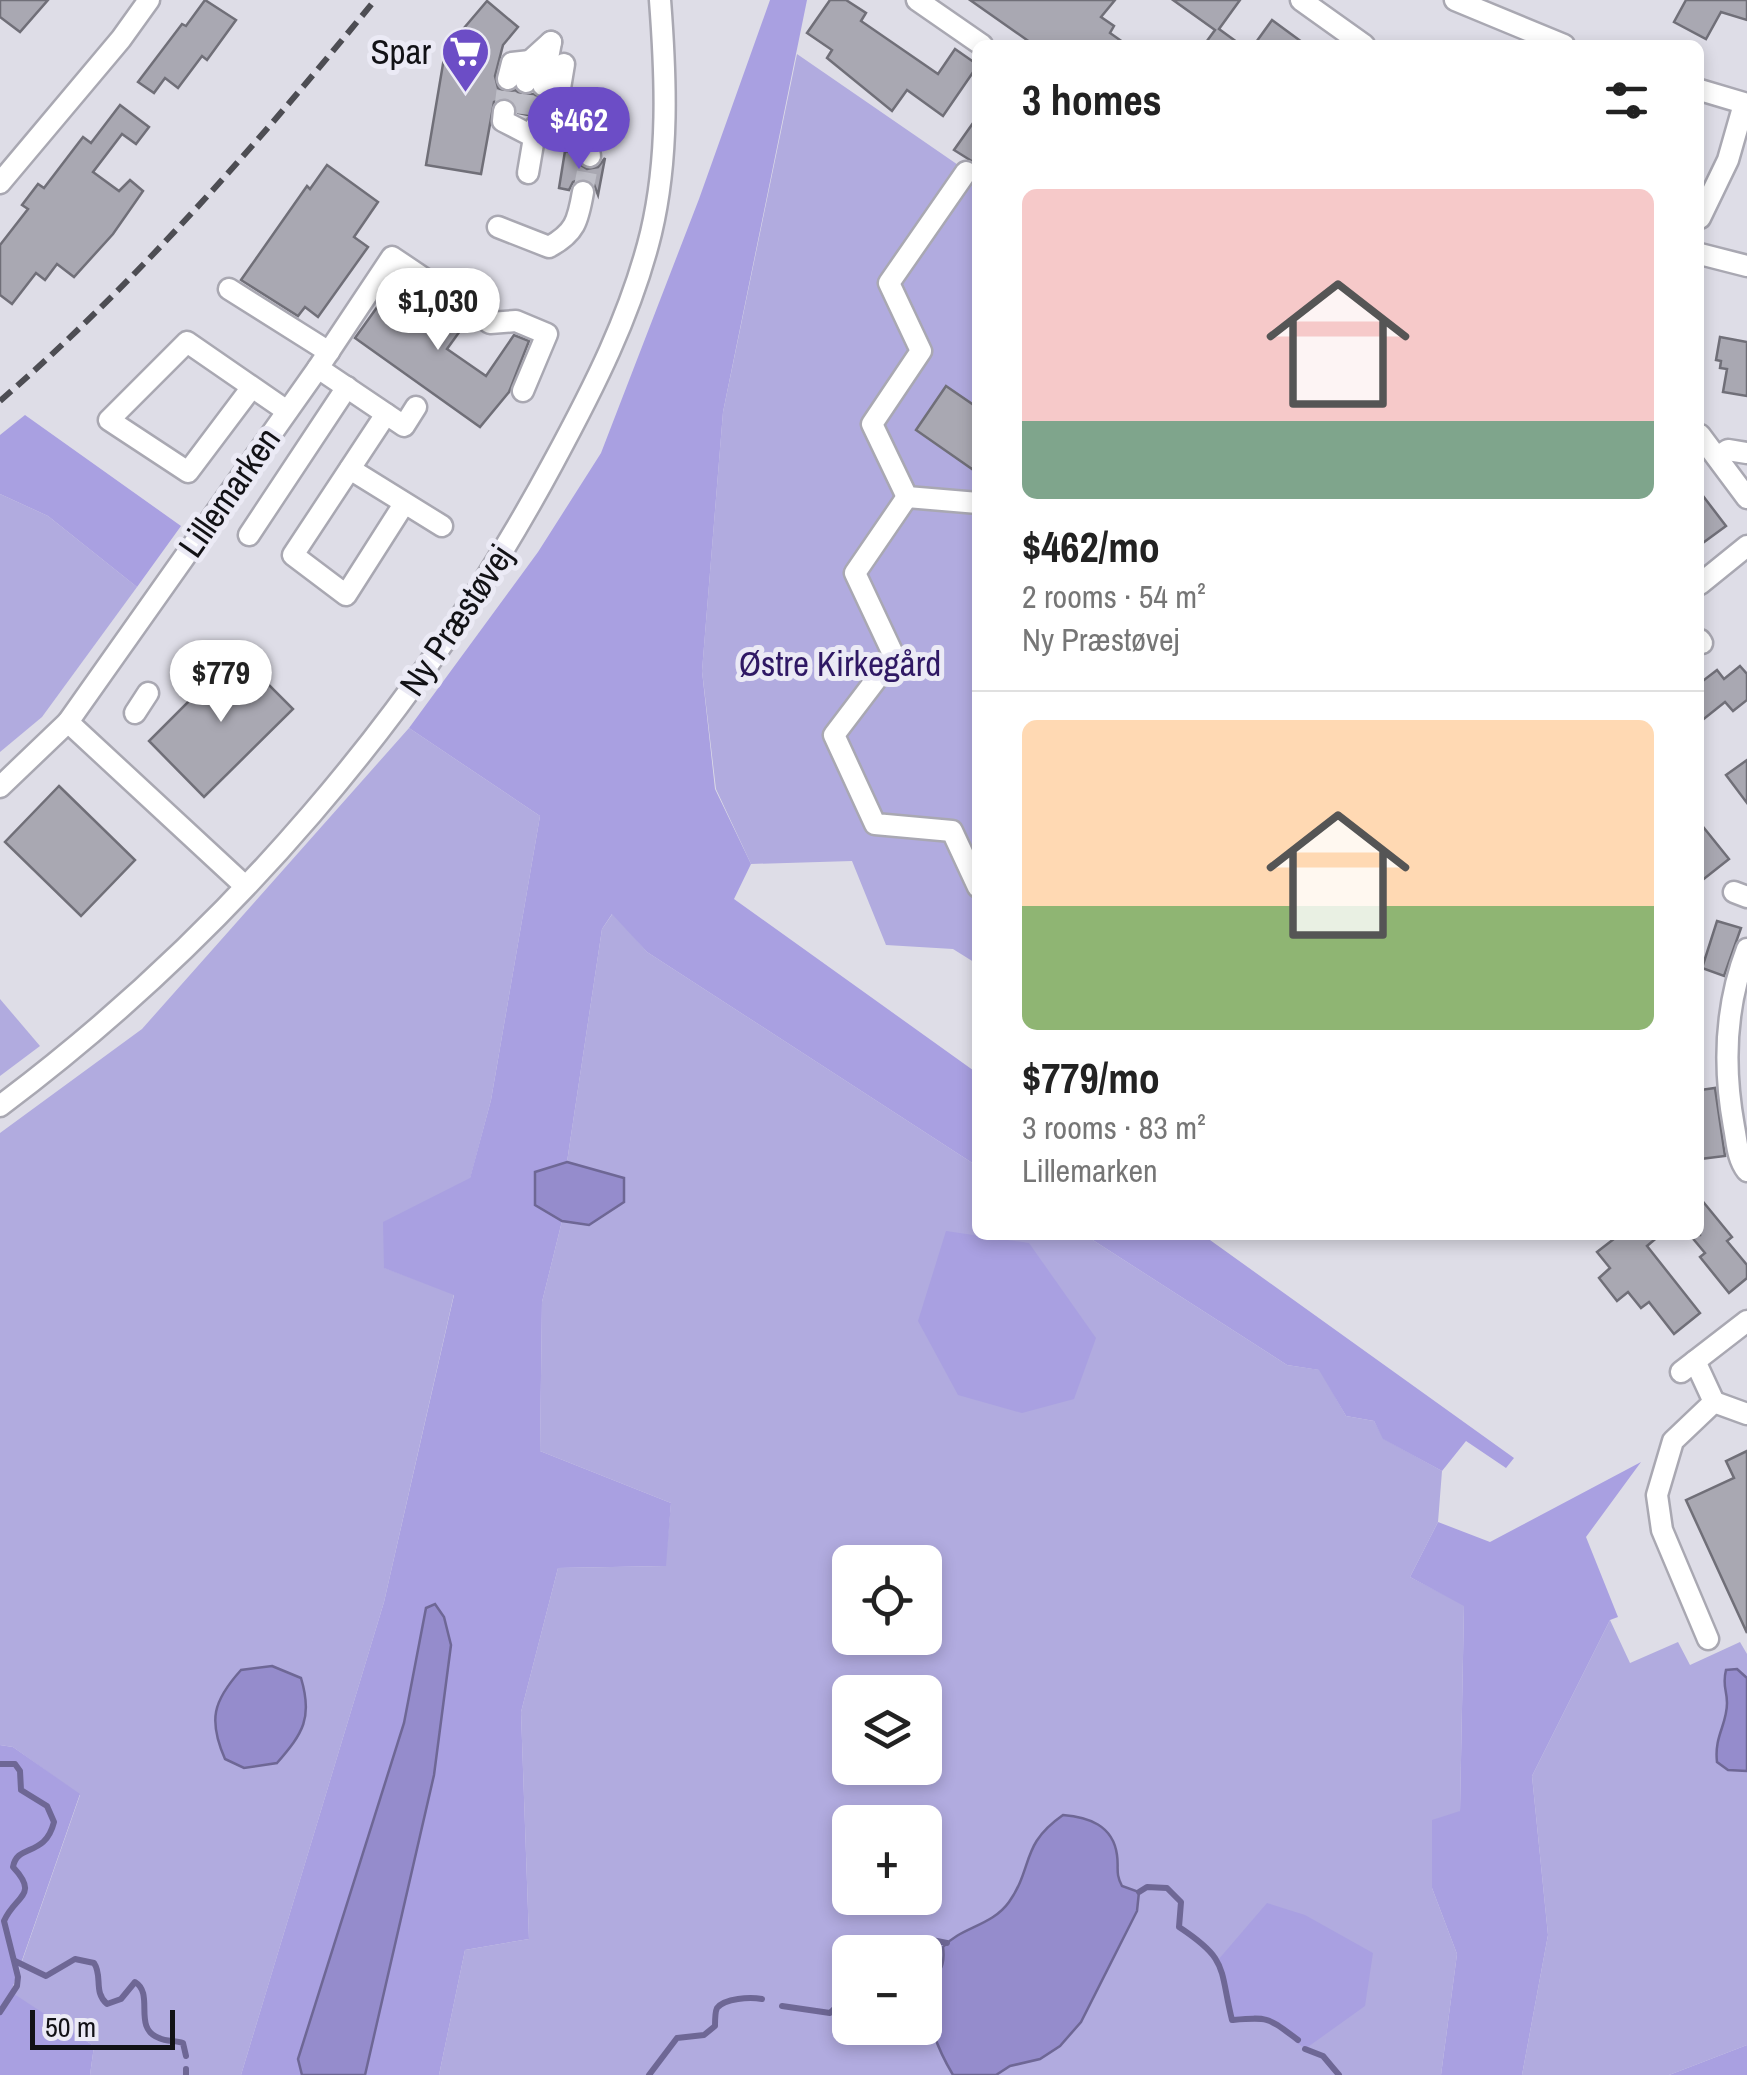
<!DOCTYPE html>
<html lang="en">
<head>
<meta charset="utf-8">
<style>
  :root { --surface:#fff; --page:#f2f2f2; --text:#222; --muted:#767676; --line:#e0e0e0; --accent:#6c4dc6 }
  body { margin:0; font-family:"Archivo Narrow",sans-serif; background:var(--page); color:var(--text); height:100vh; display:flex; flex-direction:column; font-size:38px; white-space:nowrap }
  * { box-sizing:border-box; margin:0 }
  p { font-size:32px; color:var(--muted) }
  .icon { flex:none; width:55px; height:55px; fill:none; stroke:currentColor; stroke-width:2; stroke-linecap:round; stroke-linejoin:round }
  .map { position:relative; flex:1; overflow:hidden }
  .sheet { position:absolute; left:972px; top:40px; width:732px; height:1200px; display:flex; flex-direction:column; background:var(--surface); border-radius:15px; box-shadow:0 5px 15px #0003 }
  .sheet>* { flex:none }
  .tools { position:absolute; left:832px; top:1545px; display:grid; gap:20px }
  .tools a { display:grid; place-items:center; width:110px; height:110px; border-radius:15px; background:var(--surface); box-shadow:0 5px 15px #0003; font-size:50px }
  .scale { position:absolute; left:30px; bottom:25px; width:145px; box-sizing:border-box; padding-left:10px; border:5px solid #121216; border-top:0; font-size:28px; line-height:35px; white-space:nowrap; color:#121216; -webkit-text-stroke:8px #ebeaf5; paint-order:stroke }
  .price { position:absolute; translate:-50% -85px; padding:0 22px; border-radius:35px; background:#fff; color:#222; font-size:32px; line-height:65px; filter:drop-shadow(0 2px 5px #0008) }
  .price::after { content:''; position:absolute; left:50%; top:60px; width:30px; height:22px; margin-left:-15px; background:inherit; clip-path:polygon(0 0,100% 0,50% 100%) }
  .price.active { background:var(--accent); color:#fff }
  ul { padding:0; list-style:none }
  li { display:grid; align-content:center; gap:20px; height:530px; padding:0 50px }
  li+li { border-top:2px solid var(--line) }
  li span { display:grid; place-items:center; height:310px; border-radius:15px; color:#555 }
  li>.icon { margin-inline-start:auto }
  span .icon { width:180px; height:180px; fill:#fffc; stroke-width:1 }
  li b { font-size:42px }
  h2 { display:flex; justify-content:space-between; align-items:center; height:120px; padding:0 50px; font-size:42px }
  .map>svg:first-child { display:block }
</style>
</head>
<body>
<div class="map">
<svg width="1747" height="2075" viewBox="0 0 1747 2075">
  <rect width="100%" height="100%" fill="#dedde7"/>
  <g fill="#b1abdf" fill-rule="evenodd">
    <polygon points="797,54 977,178 977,964 953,949 886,945 852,861 751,864 716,789 702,671 723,412"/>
    <polygon points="0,494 48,516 137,587 42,717 0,752"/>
    <polygon points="409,728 540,816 491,1100 470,1179 385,1268 454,1294 384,1602 241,2075 90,2075 94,2046 11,1993 80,1795 13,1747 0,1745 0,1133 142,1029"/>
    <path d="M613,913L647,952L977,1166L978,1235H1085L1287,1365L1320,1370L1346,1416L1374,1421L1384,1439L1442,1471L1438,1522L1410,1577L1464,1605L1460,1811L1432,1888L1457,1954L1441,2075H439L465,1950L529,1939L521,1712L558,1568L665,1566L671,1503L540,1451L542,1302L562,1221L589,1225L624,1178L567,1162L602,929ZM850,1562H925V1638H850ZM850,1692H925V1768H850ZM850,1822H925V1898H850ZM850,1952H925V2028H850Z"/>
    <polygon points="0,999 40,1046 0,1076"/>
    <polygon points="1610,1620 1630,1663 1678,1642 1690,1665 1740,1642 1747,1654 1747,2045 1669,2075 1522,2075 1548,1935 1532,1776"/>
  </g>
  <g fill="#a9a0e1">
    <polygon points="770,0 807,0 723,412 702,671 715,789 751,864 734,899 977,1073 977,1166 647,952 612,914 602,929 567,1162 535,1173 535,1205 562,1221 542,1302 540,1451 671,1503 666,1566 558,1568 521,1712 529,1939 465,1950 439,2075 241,2075 384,1602 454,1295 384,1268 383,1222 470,1178 491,1100 540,816 409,728 538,552 601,453 699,199"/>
    <polygon points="25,415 181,526 137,587 48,516 0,494 0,435"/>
    <polygon points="946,1231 1029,1243 1096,1338 1074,1399 1022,1413 958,1395 918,1321"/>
    <polygon points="1085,1235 1203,1235 1514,1458 1506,1468 1466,1441 1442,1471 1383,1439 1374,1421 1346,1416 1319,1370 1287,1365"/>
    <polygon points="1641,1462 1586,1537 1618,1617 1610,1620 1532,1776 1548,1935 1522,2075 1441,2075 1457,1954 1432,1888 1432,1820 1460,1811 1464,1606 1410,1577 1438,1522 1490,1542"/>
    <polygon points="0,1745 13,1747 80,1794 11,1992 94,2046 90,2075 0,2075"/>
    <polygon points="1267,1903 1305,1915 1373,1953 1365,2006 1305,2049 1268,2019 1256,2017 1232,2020 1228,1990 1218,1960"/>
    <polygon points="1747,2045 1747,2075 1669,2075"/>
  </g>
  <g fill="#958ccc" stroke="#6e6795" stroke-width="2.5">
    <polygon points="567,1162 624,1178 624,1202 589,1225 562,1221 535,1205 535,1172"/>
    <polygon points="435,1604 444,1617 451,1645 434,1775 365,2075 302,2075 298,2059 404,1723 426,1608"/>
    <path d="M272,1666L301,1678C313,1718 303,1733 277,1763L244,1768L225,1759C208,1720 213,1701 241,1670Z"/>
    <path d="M1737,1669L1747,1678V1771L1728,1770L1717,1762C1714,1736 1727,1725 1727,1703C1727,1689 1722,1686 1726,1670Z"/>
    <path d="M1063,1815C1088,1817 1113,1825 1117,1855C1119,1868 1115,1873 1122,1886L1139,1892L1137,1911L1081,2022L1060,2046L1040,2059L1010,2066L996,2075H953C940,2053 923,2017 930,1991C936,1971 946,1971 943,1947C961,1927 992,1926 1009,1902C1034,1866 1020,1845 1063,1815Z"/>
  </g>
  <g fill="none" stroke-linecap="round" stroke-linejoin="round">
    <g stroke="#6e6795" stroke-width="6">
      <path d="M0,1764H15L20,1771L21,1790L47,1806L54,1822C45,1858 17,1843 13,1867C40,1896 15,1895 4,1921L18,1977L17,1986L0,2012"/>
      <path d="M1139,1892L1147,1887L1167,1888L1181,1902L1179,1927C1229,1960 1219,1967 1232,2020C1270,2017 1267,2017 1298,2040"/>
      <polyline points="899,1952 932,1940 947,1943"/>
      <path d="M15,1961L46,1976L75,1959L94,1963C103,1976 93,1992 107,2004L121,1999L135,1982C155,1994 132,2028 159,2038C167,2042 175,2040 183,2043L186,2056"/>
      <polyline points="782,2006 830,2013 839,2004 850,2005"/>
      <polyline points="1305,2049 1323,2056 1339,2075"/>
      <polyline points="186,2069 186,2075"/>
      <path d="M649,2075L677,2038L704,2035L715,2026C715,2022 715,2012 717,2008C725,1998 750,1997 762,1999"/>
    </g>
  </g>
  <g fill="#a9a8b2" stroke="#706f78" stroke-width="2.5">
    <polygon points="0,0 48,0 20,32 0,17"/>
    <polygon points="205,0 236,20 207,60 202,56 178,88 165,78 154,93 138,82 182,24 186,26"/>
    <polygon points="830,0 846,0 866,13 861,21 938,74 955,49 978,65 943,116 907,90 892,111 827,58 832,50 807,33"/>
    <polygon points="970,0 1115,0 1101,17 1114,26 1110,33 1127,45 1034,45"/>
    <polygon points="1173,0 1240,0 1219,29 1241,45 1204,45 1215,30"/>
    <polygon points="1686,0 1747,0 1747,20 1721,12 1706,39 1674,22"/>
    <polygon points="487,1 518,27 503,45 495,76 498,88 506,92 515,90 524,96 533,94 541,99 550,97 558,102 555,107 528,115 518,113 516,104 506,98 494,102 481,174 426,165 445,52 460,55 464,28"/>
    <polygon points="1272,20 1306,45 1254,45"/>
    <polygon points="120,105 149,127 136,144 122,134 93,172 119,191 130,180 143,191 113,234 74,277 57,264 45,280 36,273 12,304 0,295 0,245 28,209 22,205 38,184 44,188 83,137 91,143"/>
    <polygon points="978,116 978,165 954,150"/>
    <polygon points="565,151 575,153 579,164 587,169 598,167 605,158 598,195 593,182 584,178 573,182 569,190 559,188"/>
    <polygon points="327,165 378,202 354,237 368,247 318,317 305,307 298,316 241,280 307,186 310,189"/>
    <polygon points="405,282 465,324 447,349 486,376 514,335 529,341 509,392 480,427 355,338 393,285 399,289"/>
    <polygon points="1720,337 1747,342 1747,396 1723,392 1727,369 1720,368 1721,361 1716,360"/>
    <polygon points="946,386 978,408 978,461 972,469 916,430"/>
    <polygon points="1700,492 1726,526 1700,545"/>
    <polygon points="237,653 293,709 204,797 149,741"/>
    <polygon points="1740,666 1747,674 1747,700 1733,711 1725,702 1700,722 1700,683 1717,670 1724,679"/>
    <polygon points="1747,760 1747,803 1726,775"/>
    <polygon points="59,786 135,860 81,916 5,842"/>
    <polygon points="1700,823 1729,859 1700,882"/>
    <polygon points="1717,921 1741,928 1724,976 1702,968"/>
    <polygon points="1715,1088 1725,1156 1700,1159 1700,1090"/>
    <polygon points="1700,1198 1732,1237 1727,1241 1747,1265 1747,1278 1729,1293 1700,1257 1705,1253 1690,1235 1700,1235"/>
    <polygon points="1619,1235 1660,1235 1647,1246 1700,1313 1674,1334 1649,1302 1641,1308 1628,1292 1617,1301 1599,1278 1610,1268 1597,1252"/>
    <polygon points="1747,1451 1747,1633 1686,1500 1734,1478 1726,1461"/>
  </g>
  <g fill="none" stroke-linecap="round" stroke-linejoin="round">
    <g stroke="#bfbfc8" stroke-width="20" stroke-dasharray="20 10" stroke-linecap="butt">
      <polyline points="504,111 508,79"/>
      <polyline points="522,114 526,82"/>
      <polyline points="538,117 543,85"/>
      <polyline points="553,120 560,88"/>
      <polyline points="583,192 590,156"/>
    </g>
    <defs>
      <g id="minor">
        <polyline points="917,0 982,45"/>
        <polyline points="1301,0 1364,45"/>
        <polyline points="1455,0 1564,45"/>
        <polyline points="508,79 512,63 530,61"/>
        <polyline points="526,82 530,61 551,42"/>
        <polyline points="543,85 551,42"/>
        <polyline points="560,88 564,64"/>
        <polyline points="1700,90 1747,104"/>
        <polyline points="504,111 503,121 534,137 553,120"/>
        <polyline points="567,112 585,131 590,156"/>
        <polyline points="966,172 889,283 921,351 872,424 907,497 978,503"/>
        <polyline points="528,173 536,126"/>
        <polyline points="0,183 121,39 149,0"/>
        <polyline points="1700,218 1728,160 1744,104"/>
        <path d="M498,227L549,247C575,233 578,221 583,192"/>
        <polyline points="1700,254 1747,266"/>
        <polyline points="229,289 329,352"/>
        <polyline points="318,368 392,257 490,323 516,321 547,334 523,391"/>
        <polyline points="252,387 188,472 109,420 187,342 287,411"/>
        <polyline points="386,414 293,555 346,595 404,504"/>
        <polyline points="1700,435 1747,498"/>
        <polyline points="1717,457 1728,450 1747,453"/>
        <polyline points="350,469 442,526"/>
        <polyline points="907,497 855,573 894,656 834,735 875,824 952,831 978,887"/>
        <polyline points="249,535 347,387"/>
        <polyline points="1700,584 1747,546"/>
        <polyline points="1700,640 1702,643"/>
        <polyline points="135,713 148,693"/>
        <polyline points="0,787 68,722"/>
        <polyline points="245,886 68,722 318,368 404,426 416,407"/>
        <polyline points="1734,892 1747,897"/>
        <path d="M1747,949C1725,1006 1723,1067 1734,1127C1737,1142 1737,1158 1747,1171"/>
        <path d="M0,1106C227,936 419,712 553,463C593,389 631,315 651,233C669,157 666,78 660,0"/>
        <polyline points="1695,1361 1714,1402 1673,1441 1657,1495 1662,1530 1708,1639"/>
        <polyline points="1681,1372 1747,1321"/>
        <polyline points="1714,1402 1747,1414"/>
      </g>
    </defs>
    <use href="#minor" stroke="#a9a8b2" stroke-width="25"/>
    <use href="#minor" stroke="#fff" stroke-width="20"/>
    <path stroke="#4d4d53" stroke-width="6" stroke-dasharray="15 8" stroke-linecap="butt" d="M0,401C138,281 259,142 375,0"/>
  </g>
  <defs>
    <symbol id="supermarket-pin" viewBox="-11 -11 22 30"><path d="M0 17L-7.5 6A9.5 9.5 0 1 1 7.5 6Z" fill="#6c4dc6" stroke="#ebeaf5"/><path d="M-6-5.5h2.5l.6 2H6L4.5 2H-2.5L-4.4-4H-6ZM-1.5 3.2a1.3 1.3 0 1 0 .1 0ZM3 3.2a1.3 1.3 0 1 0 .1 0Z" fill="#fff"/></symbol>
  </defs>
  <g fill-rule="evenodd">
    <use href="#supermarket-pin" x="438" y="24" width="55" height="75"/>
  </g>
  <g text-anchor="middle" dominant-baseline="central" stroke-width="10" stroke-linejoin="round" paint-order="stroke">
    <g font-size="35" fill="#121216" stroke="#ebeaf5" text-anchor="end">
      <text x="431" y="51">Spar</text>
    </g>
    <g font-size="35" fill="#121216" stroke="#ebeaf5">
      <text transform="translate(229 492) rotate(-55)">Lillemarken</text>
      <text transform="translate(456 620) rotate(-56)">Ny Præstøvej</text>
    </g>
    <g font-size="35" fill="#2f1864" stroke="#ebeaf5">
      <text x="840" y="663">Østre Kirkegård</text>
    </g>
  </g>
</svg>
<div class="tools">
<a><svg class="icon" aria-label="locate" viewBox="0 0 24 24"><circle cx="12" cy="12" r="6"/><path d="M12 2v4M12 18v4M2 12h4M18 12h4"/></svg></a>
<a><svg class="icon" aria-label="layers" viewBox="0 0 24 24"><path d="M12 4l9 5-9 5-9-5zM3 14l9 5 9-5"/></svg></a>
<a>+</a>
<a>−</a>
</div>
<div class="scale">50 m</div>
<b class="price active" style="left:579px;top:172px">$462</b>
<b class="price" style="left:438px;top:353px">$1,030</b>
<b class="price" style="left:221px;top:725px">$779</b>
<section class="sheet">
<h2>3 homes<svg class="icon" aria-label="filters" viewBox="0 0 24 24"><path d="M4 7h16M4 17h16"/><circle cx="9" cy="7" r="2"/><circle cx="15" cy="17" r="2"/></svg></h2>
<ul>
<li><span style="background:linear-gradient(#f6c9c9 75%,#7fa58c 0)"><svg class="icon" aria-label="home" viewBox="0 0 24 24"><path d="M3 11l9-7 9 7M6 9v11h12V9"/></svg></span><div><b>$462/mo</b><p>2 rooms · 54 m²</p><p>Ny Præstøvej</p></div></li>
<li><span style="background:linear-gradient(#ffd9b3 60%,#8fb573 0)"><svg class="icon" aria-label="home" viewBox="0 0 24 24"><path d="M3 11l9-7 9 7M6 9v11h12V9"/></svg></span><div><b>$779/mo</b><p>3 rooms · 83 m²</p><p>Lillemarken</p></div></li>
</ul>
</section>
</div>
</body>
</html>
